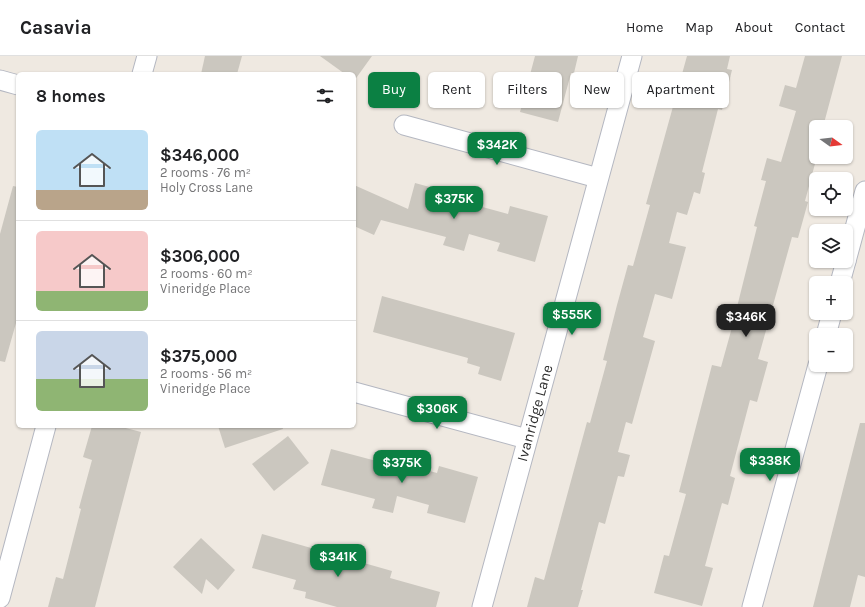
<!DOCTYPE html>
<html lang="en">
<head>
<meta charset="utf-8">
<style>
  :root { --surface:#fff; --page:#f6f6f6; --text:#202124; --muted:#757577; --line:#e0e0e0; --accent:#0b8043 }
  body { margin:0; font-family:Karla,sans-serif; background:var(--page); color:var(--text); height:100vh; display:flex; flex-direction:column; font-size:15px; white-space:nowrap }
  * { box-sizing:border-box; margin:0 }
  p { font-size:13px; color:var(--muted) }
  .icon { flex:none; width:22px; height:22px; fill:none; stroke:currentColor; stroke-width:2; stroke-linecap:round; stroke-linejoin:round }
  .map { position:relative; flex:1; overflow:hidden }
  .panel { position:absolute; left:16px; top:16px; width:340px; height:356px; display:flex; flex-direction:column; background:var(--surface); border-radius:6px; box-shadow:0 1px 3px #0004 }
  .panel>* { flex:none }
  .hud { position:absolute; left:368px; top:16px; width:380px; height:36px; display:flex; gap:8px }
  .needle { width:26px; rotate:105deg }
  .tools { position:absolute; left:809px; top:64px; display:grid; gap:8px }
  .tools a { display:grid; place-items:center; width:44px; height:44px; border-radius:6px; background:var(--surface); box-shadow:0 1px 3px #0004; font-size:20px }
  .price { position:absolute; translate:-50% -34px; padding:0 9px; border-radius:8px; background:var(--accent); color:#fff; font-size:13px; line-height:26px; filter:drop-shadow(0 1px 2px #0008) }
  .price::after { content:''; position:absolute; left:50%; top:24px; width:12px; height:9px; margin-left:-6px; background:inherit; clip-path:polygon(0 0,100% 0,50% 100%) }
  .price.current { background:#222; color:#fff }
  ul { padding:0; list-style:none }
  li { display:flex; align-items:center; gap:12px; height:100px; padding:0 20px }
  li+li { border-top:1px solid var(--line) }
  li span { display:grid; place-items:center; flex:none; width:112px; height:80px; border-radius:6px; color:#555 }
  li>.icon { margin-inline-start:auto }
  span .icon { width:48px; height:48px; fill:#fffc; stroke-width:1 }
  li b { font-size:17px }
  h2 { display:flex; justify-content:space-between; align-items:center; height:48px; padding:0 20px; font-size:17px }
  .pill { padding:0 14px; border-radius:6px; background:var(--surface); box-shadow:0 1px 3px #0004; font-size:14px; line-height:36px }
  .pill.current { background:var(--accent); color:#fff }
  header { display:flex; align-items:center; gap:24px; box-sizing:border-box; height:56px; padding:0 20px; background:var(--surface); border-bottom:1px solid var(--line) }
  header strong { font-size:19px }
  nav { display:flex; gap:22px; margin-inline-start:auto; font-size:14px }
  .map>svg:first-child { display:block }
</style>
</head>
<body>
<header>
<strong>Casavia</strong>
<nav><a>Home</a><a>Map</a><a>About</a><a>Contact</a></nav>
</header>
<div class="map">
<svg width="865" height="551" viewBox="0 0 865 551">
  <rect width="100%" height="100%" fill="#efe9e1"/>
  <g fill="#cbc7bf">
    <polygon points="205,0 242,0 237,18 201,18"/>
    <polygon points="320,0 372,0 354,25 354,18 345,18"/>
    <polygon points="535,0 578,0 574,17 571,17 558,66 520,56"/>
    <polygon points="687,0 730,0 727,13 732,14 722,54 718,53 702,116 705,117 700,138 694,136 687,159 677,156 669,187 686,191 672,243 655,238 643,281 655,285 632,368 626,366 618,396 630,399 624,421 618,420 605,468 599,466 581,534 583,534 578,551 527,551 535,521 544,524 587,366 590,367 607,305 603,304 617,249 628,209 633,210 650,149 646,148"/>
    <polygon points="805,0 842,0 823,71 816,71 816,104 805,145 808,146 798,182 792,181 758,303 768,306 757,346 750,344 730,420 735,422 728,449 722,447 705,510 713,512 702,550 654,537 664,499 669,500 686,438 679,436 712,309 721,311 731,275 757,171 754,170 766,125 761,124 767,102 781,106 796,55 779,50 785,29 796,32"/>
    <polygon points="415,127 448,136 446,141 508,158 510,150 548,160 535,206 497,195 500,187 469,178 464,195 443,189 446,181 381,164 374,179 354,170 354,129 408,153"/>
    <polygon points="13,130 18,131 18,260 5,306 0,305 0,178"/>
    <polygon points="382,240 515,277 501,325 478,318 480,311 467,307 468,302 373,276"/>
    <polygon points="860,367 865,367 865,521 858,519 850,551 813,551"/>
    <polygon points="92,370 118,370 141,376 95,551 48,551 56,521 63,523 81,453 79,452 92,404 83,401"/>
    <polygon points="218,370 282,370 283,373 225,392"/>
    <polygon points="288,380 309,407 274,435 252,408"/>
    <polygon points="331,393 384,407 385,403 437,417 439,410 478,421 465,467 427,457 429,449 397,440 393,457 372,452 375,443 321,429"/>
    <polygon points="262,478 392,515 390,522 440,536 436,551 337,551 305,542 306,536 293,533 296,524 252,512"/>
    <polygon points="201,482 235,514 218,534 206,523 202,538 173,511"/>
  </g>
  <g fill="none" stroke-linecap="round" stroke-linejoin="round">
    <defs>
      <g id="street">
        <polyline points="142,18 147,0"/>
        <polyline points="0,24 18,29"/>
        <polyline points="404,69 598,122"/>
        <polyline points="846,205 865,135"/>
        <polyline points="840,227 846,205"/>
        <polyline points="826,279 832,257"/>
        <polyline points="354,336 527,383"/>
        <polyline points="0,542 46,370"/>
        <path id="s1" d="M482,551L632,0"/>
        <polyline points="752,551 818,309"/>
      </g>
    </defs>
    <use href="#street" stroke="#b4b7c1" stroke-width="21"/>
    <use href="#street" stroke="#fff" stroke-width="19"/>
  </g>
  <g text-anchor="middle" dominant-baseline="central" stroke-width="3" stroke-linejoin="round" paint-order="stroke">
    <g font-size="15" fill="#2e2e2e" stroke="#fff">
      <text stroke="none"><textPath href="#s1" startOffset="201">Ivanridge Lane</textPath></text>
    </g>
  </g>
</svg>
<div class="tools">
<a><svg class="needle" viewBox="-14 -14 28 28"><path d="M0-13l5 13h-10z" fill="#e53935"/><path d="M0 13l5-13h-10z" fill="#757577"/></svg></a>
<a><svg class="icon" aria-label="locate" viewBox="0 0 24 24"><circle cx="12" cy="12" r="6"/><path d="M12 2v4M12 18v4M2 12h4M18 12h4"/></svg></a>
<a><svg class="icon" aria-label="layers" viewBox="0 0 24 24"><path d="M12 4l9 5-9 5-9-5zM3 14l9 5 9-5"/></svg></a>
<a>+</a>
<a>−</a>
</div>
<b class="price" style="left:497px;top:110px">$342K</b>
<b class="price" style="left:454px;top:164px">$375K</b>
<b class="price" style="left:572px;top:280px">$555K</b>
<b class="price current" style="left:746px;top:282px">$346K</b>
<b class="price" style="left:437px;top:374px">$306K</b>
<b class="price" style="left:770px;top:426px">$338K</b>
<b class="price" style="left:402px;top:428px">$375K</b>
<b class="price" style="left:338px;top:522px">$341K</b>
<div class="hud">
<a class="pill current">Buy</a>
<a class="pill">Rent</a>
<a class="pill">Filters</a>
<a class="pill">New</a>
<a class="pill">Apartment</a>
</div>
<section class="panel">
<h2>8 homes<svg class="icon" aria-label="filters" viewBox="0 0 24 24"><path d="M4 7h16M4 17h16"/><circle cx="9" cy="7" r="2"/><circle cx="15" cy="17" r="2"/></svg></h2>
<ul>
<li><span style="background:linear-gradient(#bfe0f5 75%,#b9a48a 0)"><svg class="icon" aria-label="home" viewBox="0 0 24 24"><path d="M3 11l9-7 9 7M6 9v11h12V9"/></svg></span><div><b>$346,000</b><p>2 rooms · 76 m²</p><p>Holy Cross Lane</p></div></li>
<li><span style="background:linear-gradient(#f6c9c9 75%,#8fb573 0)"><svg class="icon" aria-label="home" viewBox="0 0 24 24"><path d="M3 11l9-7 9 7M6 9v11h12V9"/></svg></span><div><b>$306,000</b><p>2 rooms · 60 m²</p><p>Vineridge Place</p></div></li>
<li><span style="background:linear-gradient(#c9d6e8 60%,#8fb573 0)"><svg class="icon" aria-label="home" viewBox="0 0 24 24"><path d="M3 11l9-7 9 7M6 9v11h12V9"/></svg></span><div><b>$375,000</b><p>2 rooms · 56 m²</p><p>Vineridge Place</p></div></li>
</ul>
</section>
</div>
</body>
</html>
